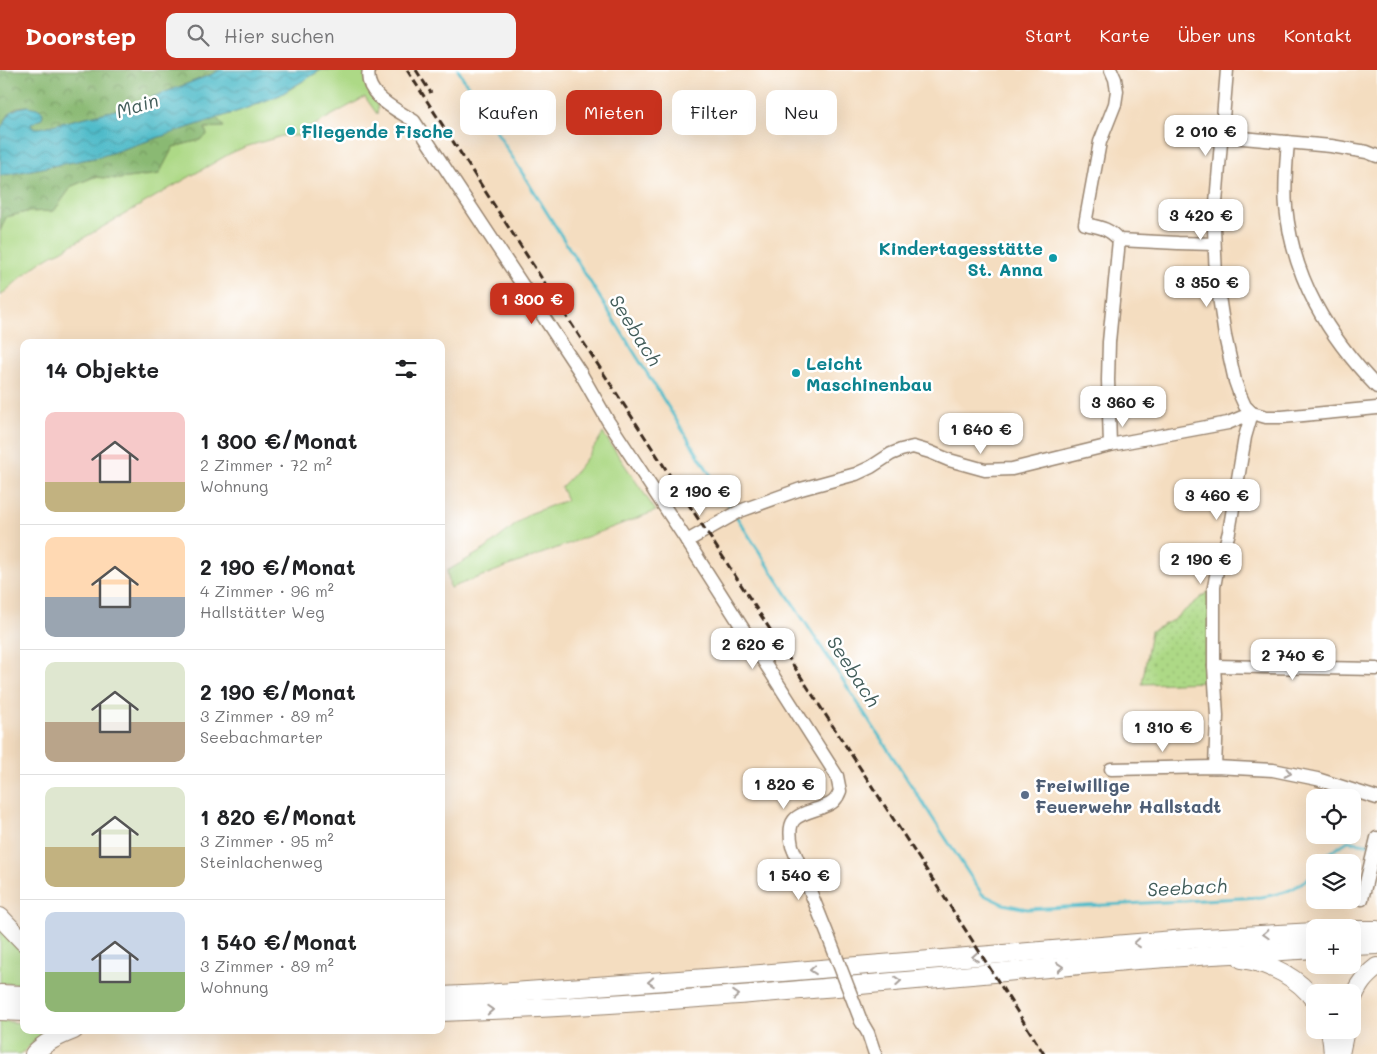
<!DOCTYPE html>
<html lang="de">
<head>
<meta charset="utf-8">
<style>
  :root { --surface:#fff; --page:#f2f2f2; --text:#202124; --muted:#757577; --line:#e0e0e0; --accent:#c8321e }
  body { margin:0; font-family:Mali,sans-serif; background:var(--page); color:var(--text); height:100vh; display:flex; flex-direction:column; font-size:19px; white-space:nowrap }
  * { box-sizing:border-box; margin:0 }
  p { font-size:16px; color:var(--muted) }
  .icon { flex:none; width:28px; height:28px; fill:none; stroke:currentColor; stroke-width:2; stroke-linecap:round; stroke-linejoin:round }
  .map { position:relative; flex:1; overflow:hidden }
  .panel { position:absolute; left:20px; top:269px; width:425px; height:695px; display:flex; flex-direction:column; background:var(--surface); border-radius:10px; box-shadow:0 5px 20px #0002 }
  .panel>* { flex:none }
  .banner { position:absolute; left:460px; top:20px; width:475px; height:45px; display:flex; gap:10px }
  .fabs { position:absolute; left:1306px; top:719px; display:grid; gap:10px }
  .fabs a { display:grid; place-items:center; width:55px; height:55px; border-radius:10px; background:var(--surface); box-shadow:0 5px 20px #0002; font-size:25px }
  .price { position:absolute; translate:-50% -42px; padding:0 11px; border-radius:10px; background:#fff; color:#222; font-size:16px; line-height:32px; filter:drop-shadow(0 1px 2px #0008) }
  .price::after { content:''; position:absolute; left:50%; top:30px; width:15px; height:11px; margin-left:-8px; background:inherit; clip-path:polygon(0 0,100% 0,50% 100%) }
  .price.selected { background:var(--accent); color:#fff }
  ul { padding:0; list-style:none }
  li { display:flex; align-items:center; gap:15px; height:125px; padding:0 25px }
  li+li { border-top:1px solid var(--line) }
  li span { display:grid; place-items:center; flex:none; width:140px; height:100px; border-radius:10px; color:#555 }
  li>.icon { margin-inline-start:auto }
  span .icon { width:60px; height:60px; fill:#fffc; stroke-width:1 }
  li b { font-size:21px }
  h2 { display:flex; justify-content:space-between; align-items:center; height:60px; padding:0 25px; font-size:21px }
  .chip { padding:0 18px; border-radius:10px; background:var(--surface); box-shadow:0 5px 20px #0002; font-size:18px; line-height:45px }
  .chip.selected { background:var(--accent); color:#fff }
  header { display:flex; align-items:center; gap:30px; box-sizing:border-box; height:70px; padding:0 25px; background:var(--accent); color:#fff }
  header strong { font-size:24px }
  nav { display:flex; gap:28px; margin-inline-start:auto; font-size:18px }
  .search { width:350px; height:45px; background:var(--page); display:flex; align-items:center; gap:12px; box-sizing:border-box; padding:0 18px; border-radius:10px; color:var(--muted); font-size:19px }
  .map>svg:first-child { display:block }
</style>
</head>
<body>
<header>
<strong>Doorstep</strong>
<div class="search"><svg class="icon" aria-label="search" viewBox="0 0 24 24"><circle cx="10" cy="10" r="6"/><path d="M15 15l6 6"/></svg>Hier suchen</div>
<nav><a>Start</a><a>Karte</a><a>Über uns</a><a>Kontakt</a></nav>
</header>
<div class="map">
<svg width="1377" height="984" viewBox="0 0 1377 984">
  <defs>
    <pattern id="forest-crowns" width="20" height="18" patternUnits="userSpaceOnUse" patternTransform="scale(1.25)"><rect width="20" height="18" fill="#8ab973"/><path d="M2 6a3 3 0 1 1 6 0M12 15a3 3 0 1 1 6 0" fill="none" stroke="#72975e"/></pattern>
    <pattern id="park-dots" width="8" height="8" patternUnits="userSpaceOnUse" patternTransform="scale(1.25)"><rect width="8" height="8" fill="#add986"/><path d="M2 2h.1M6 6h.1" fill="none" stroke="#96ba73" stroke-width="1.8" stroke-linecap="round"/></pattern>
    <pattern id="water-waves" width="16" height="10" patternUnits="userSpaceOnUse" patternTransform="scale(1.25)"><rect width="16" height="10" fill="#4fbbc9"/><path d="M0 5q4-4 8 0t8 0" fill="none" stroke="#4398a3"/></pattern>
  </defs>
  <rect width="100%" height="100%" fill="#fff"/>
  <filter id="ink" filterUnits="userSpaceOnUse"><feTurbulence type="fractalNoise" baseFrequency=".02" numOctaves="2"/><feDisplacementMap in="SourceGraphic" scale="10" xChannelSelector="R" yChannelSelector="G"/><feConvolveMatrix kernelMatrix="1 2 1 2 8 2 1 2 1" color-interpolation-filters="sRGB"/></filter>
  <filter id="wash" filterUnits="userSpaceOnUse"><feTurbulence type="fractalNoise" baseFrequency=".0096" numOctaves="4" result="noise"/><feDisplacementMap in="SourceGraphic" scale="20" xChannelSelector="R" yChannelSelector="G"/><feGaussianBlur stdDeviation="1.12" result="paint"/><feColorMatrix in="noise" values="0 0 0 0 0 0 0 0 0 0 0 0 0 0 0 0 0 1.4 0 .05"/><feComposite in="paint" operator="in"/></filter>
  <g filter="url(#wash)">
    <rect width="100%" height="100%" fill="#f4ddc0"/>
    <g fill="#add986" stroke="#748252">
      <path d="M321,0H365L378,38L377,44L365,27L298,64L299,66H282L245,77L229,84L61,181C38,190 19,210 0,226V161L6,147L26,142L54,141L72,116L94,107L119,109L159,104L173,77L200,70L205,58L223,57L217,48L242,40L280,25Z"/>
      <path d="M603,363L656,441L450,518L447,501L485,479L529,444L567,430L561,417C578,401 591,383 603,363Z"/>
      <polygon points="0,855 24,879 24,914 0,913"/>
      <polygon points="0,951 24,953 24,960 53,960 35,971 21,984 0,984"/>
    </g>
    <g fill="url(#forest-crowns)" stroke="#627248">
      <path d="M0,0H220L210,5L124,38L40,58L32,57L31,54L43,46L42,41C34,36 19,33 11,42C6,47 5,54 0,59Z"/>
      <polygon points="217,48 224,57 205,58 207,65 200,70 173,77 159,104 119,109 94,107 72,116 54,141 26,142 6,147 0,161 0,106 99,87"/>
    </g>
    <polygon fill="url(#park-dots)" stroke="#748252" points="1209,521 1208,578 1210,612 1142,614 1151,561 1173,550"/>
    <polygon fill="url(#water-waves)" stroke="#457274" points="220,0 321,0 280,25 242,40 99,87 0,106 0,59 11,42 18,38 28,36 37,38 42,41 43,43 42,48 31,54 32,57 40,58 124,38 210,5"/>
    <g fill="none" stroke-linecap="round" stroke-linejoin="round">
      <g stroke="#4fbbc9" stroke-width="3">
        <polyline points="458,0 733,441"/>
        <path d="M736,446L982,824L1003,834L1027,839L1261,827C1287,823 1295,820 1315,802"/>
        <polyline points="1322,792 1326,785 1348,771 1372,775"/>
      </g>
    </g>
  </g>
  <g filter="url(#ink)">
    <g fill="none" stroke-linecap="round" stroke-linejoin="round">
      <defs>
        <g id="minor">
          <path d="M369,0C363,25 397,40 414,51L580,302L608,351L687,471L837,706L840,721C839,724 837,728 834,731C830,735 825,736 820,738C796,746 786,747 792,776L829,868"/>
          <path d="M1111,0L1115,9L1117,21L1115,34L1100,72L1085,154C1099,157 1109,158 1119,170L1178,173L1214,174"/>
          <polyline points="1227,0 1214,157 1215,184 1216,207 1225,266 1235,311 1240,325 1245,336 1252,343 1266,347 1282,347 1377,338"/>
          <polyline points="1221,66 1331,76 1367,82 1377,86"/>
          <path d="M1288,72C1286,94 1284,116 1286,137C1293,209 1328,266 1377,317"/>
          <polyline points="1110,375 1108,310 1109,272 1119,170"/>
          <polyline points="687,471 740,441 801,419 856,404 871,397 891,384 901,380 913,377 930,382 949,390 985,400 1012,399 1110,375 1228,353 1252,343"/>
          <polyline points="1214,596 1377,599"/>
          <polyline points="1215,697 1217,646 1214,596 1214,517 1218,495 1221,485 1224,480 1229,462 1245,367 1252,343"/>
          <polyline points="1111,699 1215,697 1273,700 1317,709 1377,728"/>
          <polyline points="1362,829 1377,768"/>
          <polyline points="861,951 868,963 875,984"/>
        </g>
        <g id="highway">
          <polyline points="0,847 24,872"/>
          <polyline points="1352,860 1377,860"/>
          <polyline points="1352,876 1377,875"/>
          <path d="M1242,889C1270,893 1299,908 1315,931"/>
          <polyline points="0,924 24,925"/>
          <polyline points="441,926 484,924 748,905 1186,869 1315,862"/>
          <path d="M1352,930C1358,915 1364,907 1377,897"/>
          <polyline points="0,941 24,942"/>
          <path d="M441,942C670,935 898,911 1126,891C1189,886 1252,883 1315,879"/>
          <polyline points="1330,960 1332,973 1333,984"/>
          <path d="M34,984C45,972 59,966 74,960"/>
          <polyline points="1340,984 1345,960"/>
        </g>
      </defs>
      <use href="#minor" stroke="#98846f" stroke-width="15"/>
      <use href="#highway" stroke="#98846f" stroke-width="20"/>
      <use href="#minor" stroke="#fff" stroke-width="12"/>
      <use href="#highway" stroke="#fff" stroke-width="18"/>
      <g stroke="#3b2a1e" stroke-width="3" stroke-dasharray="8 4" stroke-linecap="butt">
        <polyline points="407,0 496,138 972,870 1044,984"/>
        <polyline points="416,0 431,23"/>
      </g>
      <defs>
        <polyline id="minor-bridge" points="829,868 861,951"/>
      </defs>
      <use href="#minor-bridge" stroke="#98846f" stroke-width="15" stroke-linecap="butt"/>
      <use href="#minor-bridge" stroke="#fff" stroke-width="12"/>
    </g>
    <defs><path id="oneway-chevron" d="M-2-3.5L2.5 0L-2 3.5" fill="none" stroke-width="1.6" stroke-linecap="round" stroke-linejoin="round" transform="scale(1.25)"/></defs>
    <g stroke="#a79f9a">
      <use href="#oneway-chevron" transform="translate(1288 703) rotate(12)"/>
      <use href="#oneway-chevron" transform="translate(1266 864) rotate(177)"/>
      <use href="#oneway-chevron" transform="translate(1137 873) rotate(175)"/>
      <use href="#oneway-chevron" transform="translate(975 887) rotate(175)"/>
      <use href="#oneway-chevron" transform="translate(1060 897) rotate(-5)"/>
      <use href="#oneway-chevron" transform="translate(813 900) rotate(175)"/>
      <use href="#oneway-chevron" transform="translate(898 911) rotate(-5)"/>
      <use href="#oneway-chevron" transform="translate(651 912) rotate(176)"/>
      <use href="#oneway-chevron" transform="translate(736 925) rotate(-4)"/>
      <use href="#oneway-chevron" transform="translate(490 940) rotate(-3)"/>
    </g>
  </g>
  <g fill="#0f9aa8" stroke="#fff" stroke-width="2">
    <circle cx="291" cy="61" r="5"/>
    <circle cx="1053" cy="188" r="5"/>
    <circle cx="796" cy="303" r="5"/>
  </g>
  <circle fill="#5c6f8a" stroke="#fff" stroke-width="2" cx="1025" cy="725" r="5"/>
  <g text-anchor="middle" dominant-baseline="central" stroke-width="5" stroke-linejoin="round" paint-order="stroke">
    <g font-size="18" font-weight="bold" fill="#0d838f" stroke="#fff" text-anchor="start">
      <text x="301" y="61">Fliegende Fische</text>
      <text x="1043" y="178" text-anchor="end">Kindertagesstätte<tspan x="1043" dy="21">St. Anna</tspan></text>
      <text x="806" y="293">Leicht<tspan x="806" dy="21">Maschinenbau</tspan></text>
    </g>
    <g font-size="18" font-weight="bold" fill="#4e5e75" stroke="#fff" text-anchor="start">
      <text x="1035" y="715">Freiwillige<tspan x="1035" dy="21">Feuerwehr Hallstadt</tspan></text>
    </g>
    <g font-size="19" font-style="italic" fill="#425d5a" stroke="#fff">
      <text transform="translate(137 35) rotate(-17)">Main</text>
      <text transform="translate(636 260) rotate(58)">Seebach</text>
      <text transform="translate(854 601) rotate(57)">Seebach</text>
      <text transform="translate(1187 817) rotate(-3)">Seebach</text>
    </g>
  </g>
</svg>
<div class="fabs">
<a><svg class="icon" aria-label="locate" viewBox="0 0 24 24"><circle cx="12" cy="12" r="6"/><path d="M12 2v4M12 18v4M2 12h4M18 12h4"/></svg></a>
<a><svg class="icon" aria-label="layers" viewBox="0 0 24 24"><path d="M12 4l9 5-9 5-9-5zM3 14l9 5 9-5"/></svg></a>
<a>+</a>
<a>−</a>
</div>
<b class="price" style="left:1206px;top:87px">2 010 €</b>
<b class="price" style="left:1201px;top:171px">3 420 €</b>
<b class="price" style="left:1207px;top:238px">3 350 €</b>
<b class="price selected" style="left:532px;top:255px">1 300 €</b>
<b class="price" style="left:1123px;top:358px">3 360 €</b>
<b class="price" style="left:981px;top:385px">1 640 €</b>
<b class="price" style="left:700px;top:447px">2 190 €</b>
<b class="price" style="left:1217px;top:451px">3 460 €</b>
<b class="price" style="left:1201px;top:515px">2 190 €</b>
<b class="price" style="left:753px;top:600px">2 620 €</b>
<b class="price" style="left:1293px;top:611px">2 740 €</b>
<b class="price" style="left:1163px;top:683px">1 310 €</b>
<b class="price" style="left:784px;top:740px">1 820 €</b>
<b class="price" style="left:799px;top:831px">1 540 €</b>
<div class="banner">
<a class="chip">Kaufen</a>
<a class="chip selected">Mieten</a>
<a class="chip">Filter</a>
<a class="chip">Neu</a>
</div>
<section class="panel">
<h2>14 Objekte<svg class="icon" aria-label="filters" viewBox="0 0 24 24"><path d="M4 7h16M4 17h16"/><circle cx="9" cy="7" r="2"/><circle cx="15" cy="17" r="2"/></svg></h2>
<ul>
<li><span style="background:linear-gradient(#f6c9c9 70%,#c2b280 0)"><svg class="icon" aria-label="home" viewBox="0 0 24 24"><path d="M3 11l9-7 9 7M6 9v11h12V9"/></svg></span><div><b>1 300 €/Monat</b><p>2 Zimmer · 72 m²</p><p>Wohnung</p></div></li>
<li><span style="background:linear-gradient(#ffd9b3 60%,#9aa5b1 0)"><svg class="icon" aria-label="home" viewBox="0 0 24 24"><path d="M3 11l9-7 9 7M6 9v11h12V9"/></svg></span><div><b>2 190 €/Monat</b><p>4 Zimmer · 96 m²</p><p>Hallstätter Weg</p></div></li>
<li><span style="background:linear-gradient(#dfe7d0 60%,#b9a48a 0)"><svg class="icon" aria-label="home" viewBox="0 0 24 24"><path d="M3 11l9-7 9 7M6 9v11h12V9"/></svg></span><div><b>2 190 €/Monat</b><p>3 Zimmer · 89 m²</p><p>Seebachmarter</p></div></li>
<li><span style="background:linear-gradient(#dfe7d0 60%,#c2b280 0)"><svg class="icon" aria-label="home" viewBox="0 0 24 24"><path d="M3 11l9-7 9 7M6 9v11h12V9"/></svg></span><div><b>1 820 €/Monat</b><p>3 Zimmer · 95 m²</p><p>Steinlachenweg</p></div></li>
<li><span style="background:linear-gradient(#c9d6e8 60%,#8fb573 0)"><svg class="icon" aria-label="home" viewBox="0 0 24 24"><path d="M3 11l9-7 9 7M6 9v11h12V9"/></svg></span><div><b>1 540 €/Monat</b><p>3 Zimmer · 89 m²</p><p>Wohnung</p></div></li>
</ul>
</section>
</div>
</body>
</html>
